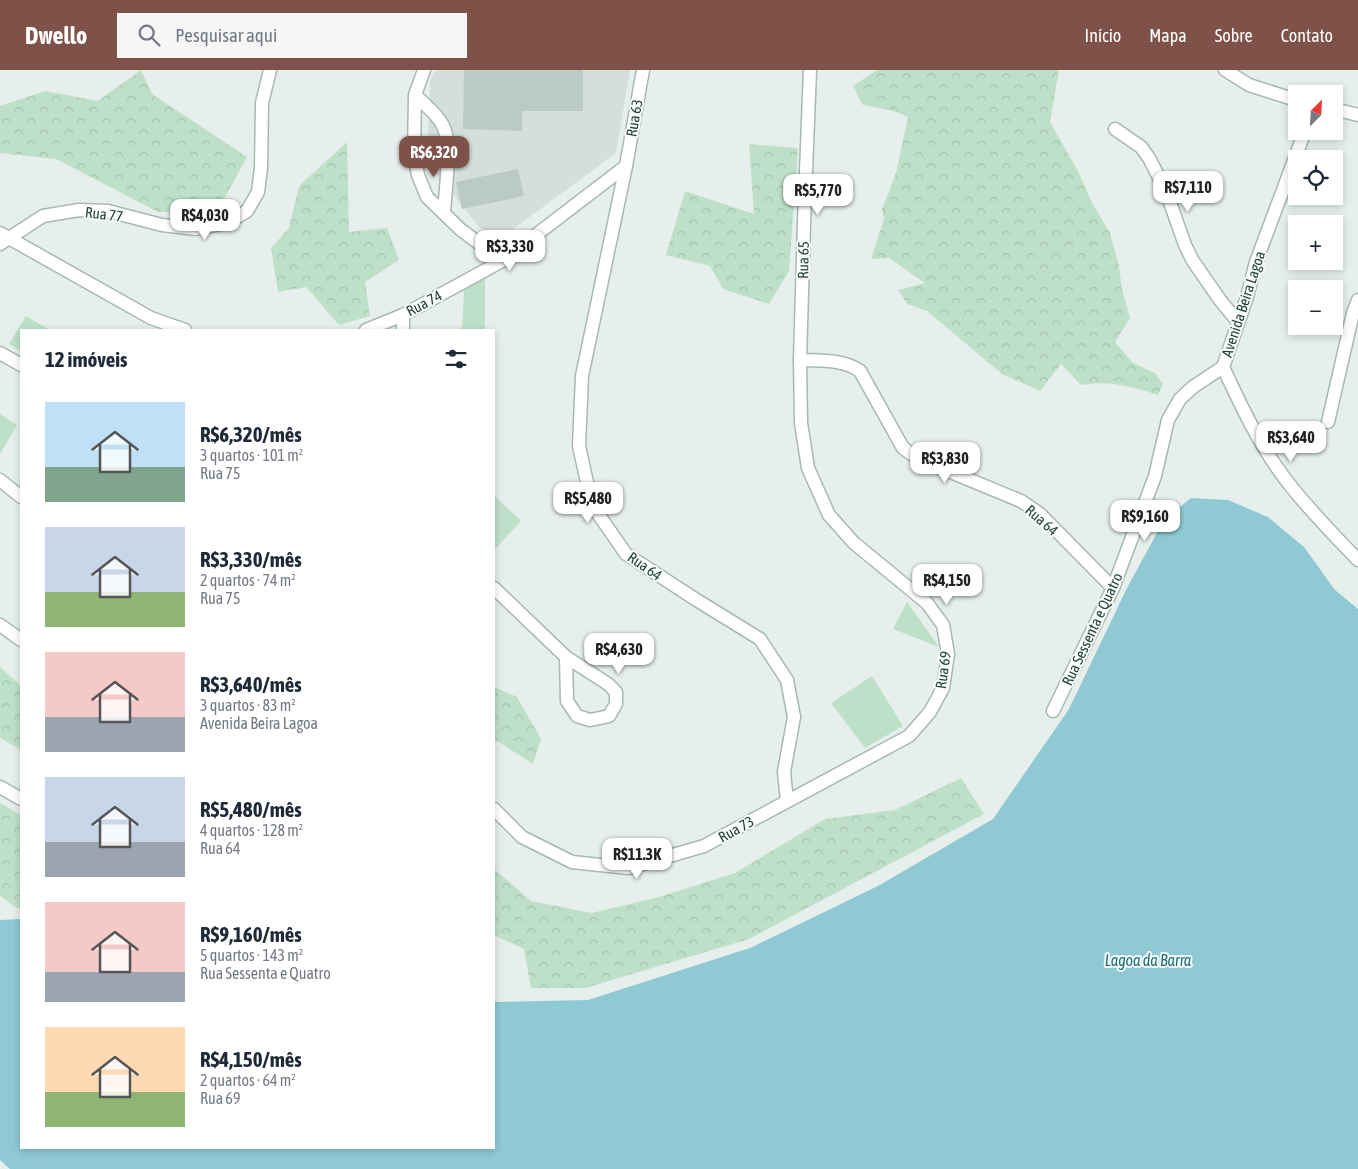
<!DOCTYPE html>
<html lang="pt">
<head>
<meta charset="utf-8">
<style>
  :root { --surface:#fff; --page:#f6f6f7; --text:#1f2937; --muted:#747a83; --accent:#7f5249 }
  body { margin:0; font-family:"Asap Condensed",sans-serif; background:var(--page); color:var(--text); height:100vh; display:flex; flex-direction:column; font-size:19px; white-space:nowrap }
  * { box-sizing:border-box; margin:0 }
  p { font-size:16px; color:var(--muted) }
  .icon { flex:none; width:28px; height:28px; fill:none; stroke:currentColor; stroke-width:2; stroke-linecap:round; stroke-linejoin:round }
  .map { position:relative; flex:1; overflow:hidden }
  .details { position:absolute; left:20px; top:259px; width:475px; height:820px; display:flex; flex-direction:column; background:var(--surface); border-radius:0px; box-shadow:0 2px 8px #0003 }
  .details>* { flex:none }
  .needle { width:32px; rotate:24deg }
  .tools { position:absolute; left:1288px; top:15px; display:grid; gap:10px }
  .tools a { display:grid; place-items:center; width:55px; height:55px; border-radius:0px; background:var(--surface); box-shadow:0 2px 8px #0003; font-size:25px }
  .price { position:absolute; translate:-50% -42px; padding:0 11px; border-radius:10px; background:#fff; color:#222; font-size:16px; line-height:32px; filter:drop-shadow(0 1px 2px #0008) }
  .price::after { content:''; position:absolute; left:50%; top:30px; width:15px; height:11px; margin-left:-8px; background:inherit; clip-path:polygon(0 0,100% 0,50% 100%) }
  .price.selected { background:var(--accent); color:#fff }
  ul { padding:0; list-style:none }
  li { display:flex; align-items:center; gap:15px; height:125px; padding:0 25px }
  li span { display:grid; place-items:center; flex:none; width:140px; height:100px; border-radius:0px; color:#555 }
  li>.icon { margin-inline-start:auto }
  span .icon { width:60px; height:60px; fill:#fffc; stroke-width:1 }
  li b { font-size:21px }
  h2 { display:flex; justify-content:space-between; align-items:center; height:60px; padding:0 25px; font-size:21px }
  header { display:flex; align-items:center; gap:30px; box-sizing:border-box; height:70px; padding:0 25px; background:var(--accent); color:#fff }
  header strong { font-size:24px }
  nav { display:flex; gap:28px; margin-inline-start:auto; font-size:18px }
  .search { width:350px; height:45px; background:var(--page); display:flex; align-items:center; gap:12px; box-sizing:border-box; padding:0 18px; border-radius:0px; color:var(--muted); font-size:19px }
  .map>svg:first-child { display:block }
</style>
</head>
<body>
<header>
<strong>Dwello</strong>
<div class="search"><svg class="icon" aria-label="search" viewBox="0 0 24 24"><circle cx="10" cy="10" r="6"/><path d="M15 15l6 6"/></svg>Pesquisar aqui</div>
<nav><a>Início</a><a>Mapa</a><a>Sobre</a><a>Contato</a></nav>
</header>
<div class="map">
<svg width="1358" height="1099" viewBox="0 0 1358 1099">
  <defs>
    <pattern id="forest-crowns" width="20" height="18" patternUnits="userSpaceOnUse" patternTransform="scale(1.25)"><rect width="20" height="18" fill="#bfe0c8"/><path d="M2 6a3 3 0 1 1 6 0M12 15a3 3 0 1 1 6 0" fill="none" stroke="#a4c1ad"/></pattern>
  </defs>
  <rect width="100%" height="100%" fill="#e6efeb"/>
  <polygon fill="#d4dfda" points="436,0 630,0 616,83 497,171 478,156 427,92 430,11"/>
  <g fill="#bfe0c8">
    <polygon points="485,208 485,260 462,260 464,218"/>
    <polygon points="26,246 50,260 21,260 21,281 9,274"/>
    <polygon points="0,344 17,355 0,384"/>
    <polygon points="494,425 521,451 494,480"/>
    <polygon points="907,532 939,577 893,559"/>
    <polygon points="872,606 903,656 865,678 831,633"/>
  </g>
  <g fill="url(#forest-crowns)">
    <polygon points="141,0 152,24 247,87 218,140 158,142 56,89 0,83 0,36 45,21 98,31"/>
    <path d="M877,0H1059L1050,52L1078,101L1091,131L1110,163L1119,196L1122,219L1130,248L1115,272L1133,293L1155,303L1163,314L1158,325C1129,316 1111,310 1081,315L1061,294L1040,321L1002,304L927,241L907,234L898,220L925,213L889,188L871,189L884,149L882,139L896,103L908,47L894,41L863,35L853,16Z"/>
    <polygon points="347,72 349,162 387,158 399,190 365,212 370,246 339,255 306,217 278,222 271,178 289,158 299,116"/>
    <polygon points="749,74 798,78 789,201 769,234 723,219 710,196 666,185 685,121 754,144"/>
    <polygon points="0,597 21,616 21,680 0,668"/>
    <polygon points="494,617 517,627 541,669 533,694 497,671 494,671"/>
    <polygon points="961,708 984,744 749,869 585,918 531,918 524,879 494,865 494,799 531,831 592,843 659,827 735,803 825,749 895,740"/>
    <polygon points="0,733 21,745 21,838 17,838 0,826"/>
  </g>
  <polygon fill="#8ec9d4" points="1191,428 1228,430 1268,447 1304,477 1335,520 1358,539 1358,1099 10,1099 0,1090 0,850 21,849 21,1078 494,1078 494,932 588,930 750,878 878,816 993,749 1069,639 1127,518 1164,450"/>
  <g fill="#bbcac4">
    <polygon points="464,0 583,0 583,41 522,41 522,61 463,59"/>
    <polygon points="518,99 524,126 462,139 456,112"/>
  </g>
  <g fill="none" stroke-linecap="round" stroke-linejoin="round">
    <defs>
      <g id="street">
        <polyline points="424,0 415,25 414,84 418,105 427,127 460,159 502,191"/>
        <polyline points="643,0 626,96 582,306 579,376 592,435 626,484 695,529 760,569 787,610 794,647 784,702 787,731"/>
        <polyline points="1225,0 1249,15 1296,30"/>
        <path d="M415,25C424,34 436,43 442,54C453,72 445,121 444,143"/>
        <polyline points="1334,39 1358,45"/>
        <polyline points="1115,59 1141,77 1149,88 1166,121 1185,175 1193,191 1220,230 1238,252"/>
        <path d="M1305,61L1256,192L1247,227L1223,297C1241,336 1260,376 1286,410C1308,439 1333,464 1358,490"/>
        <polyline points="0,163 151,248 185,260"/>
        <polyline points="0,174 43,146 79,140 108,141 162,155 195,159 227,153 247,141 258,122 261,98 262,33 270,0"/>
        <polyline points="403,245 403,260"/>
        <polyline points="366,260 403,245 502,191 626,96"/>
        <polyline points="0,283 21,295"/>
        <path d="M800,290C821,291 843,289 860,301L903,378L917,388L1021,431L1040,444L1113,518"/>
        <polyline points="1328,352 1353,243 1358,230"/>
        <polyline points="0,410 21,427"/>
        <polyline points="494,518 566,587 608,614 616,622 616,634 609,646 590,650 577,646 567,631 566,587"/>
        <polyline points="0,555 21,570"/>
        <polyline points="1053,641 1113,518 1155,406 1168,350 1180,329 1193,317 1223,297"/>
        <polyline points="0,717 21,729"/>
        <polyline points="494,739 522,767 572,792 628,798 704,776 909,666 930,642 943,618 948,584 943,555 927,533 854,473 829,445 808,398 801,353 800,290 804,153 810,0"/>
      </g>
    </defs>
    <use href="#street" stroke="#a8b8b2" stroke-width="15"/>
    <use href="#street" stroke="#fff" stroke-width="12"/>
  </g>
  <g text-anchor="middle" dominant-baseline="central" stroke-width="4" stroke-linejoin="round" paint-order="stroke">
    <g font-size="15" fill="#24423a" stroke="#f7fbf9">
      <text transform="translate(634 48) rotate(-80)">Rua 63</text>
      <text transform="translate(104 144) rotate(7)">Rua 77</text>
      <text transform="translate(803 190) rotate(-89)">Rua 65</text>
      <text transform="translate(424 233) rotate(-28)">Rua 74</text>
      <text transform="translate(1243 234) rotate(-72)">Avenida Beira Lagoa</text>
      <text transform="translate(1042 450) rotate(41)">Rua 64</text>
      <text transform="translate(645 496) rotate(35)">Rua 64</text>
      <text transform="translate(1092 559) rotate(-65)">Rua Sessenta e Quatro</text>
      <text transform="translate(943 600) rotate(-82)">Rua 69</text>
      <text transform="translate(736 759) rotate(-29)">Rua 73</text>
    </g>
    <g font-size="16" font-style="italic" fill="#1c6f80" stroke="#f7fbf9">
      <text x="1148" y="890">Lagoa da Barra</text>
    </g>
  </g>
</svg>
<div class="tools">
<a><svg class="needle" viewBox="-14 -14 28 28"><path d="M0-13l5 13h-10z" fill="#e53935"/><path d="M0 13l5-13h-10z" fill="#747a83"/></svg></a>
<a><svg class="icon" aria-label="locate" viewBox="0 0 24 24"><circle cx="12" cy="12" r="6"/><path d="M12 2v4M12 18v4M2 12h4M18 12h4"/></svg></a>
<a>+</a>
<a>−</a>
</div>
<b class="price selected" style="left:434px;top:108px">R$6,320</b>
<b class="price" style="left:1188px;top:143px">R$7,110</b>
<b class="price" style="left:818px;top:146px">R$5,770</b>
<b class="price" style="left:205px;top:171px">R$4,030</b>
<b class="price" style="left:510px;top:202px">R$3,330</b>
<b class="price" style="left:1291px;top:393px">R$3,640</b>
<b class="price" style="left:945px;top:414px">R$3,830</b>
<b class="price" style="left:588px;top:454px">R$5,480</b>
<b class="price" style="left:1145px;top:472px">R$9,160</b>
<b class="price" style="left:947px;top:536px">R$4,150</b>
<b class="price" style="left:619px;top:605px">R$4,630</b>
<b class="price" style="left:637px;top:810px">R$11.3K</b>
<section class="details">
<h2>12 imóveis<svg class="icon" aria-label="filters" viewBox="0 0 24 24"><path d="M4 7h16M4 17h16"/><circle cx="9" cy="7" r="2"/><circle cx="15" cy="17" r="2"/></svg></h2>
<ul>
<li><span style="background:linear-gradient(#bfe0f5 65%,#7fa58c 0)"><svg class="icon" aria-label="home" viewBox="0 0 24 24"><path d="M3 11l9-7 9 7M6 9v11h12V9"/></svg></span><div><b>R$6,320/mês</b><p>3 quartos · 101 m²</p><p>Rua 75</p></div></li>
<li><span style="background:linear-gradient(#c9d6e8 65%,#8fb573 0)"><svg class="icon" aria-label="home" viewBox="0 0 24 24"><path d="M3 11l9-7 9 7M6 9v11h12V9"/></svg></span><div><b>R$3,330/mês</b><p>2 quartos · 74 m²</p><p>Rua 75</p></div></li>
<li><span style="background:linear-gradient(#f6c9c9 65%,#9aa5b1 0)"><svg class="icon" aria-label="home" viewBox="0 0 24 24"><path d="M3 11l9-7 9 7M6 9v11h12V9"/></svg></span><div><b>R$3,640/mês</b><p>3 quartos · 83 m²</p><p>Avenida Beira Lagoa</p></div></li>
<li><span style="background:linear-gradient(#c9d6e8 65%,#9aa5b1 0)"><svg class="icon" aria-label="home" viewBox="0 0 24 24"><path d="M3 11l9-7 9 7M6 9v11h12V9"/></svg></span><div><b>R$5,480/mês</b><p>4 quartos · 128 m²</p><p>Rua 64</p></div></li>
<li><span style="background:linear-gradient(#f6c9c9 70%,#9aa5b1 0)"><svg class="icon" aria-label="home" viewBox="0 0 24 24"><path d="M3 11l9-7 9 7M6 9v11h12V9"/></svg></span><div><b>R$9,160/mês</b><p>5 quartos · 143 m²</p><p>Rua Sessenta e Quatro</p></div></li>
<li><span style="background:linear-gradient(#ffd9b3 65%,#8fb573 0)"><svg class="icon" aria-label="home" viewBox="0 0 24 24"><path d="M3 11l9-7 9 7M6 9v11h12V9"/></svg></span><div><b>R$4,150/mês</b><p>2 quartos · 64 m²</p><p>Rua 69</p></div></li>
</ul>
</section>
</div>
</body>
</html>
